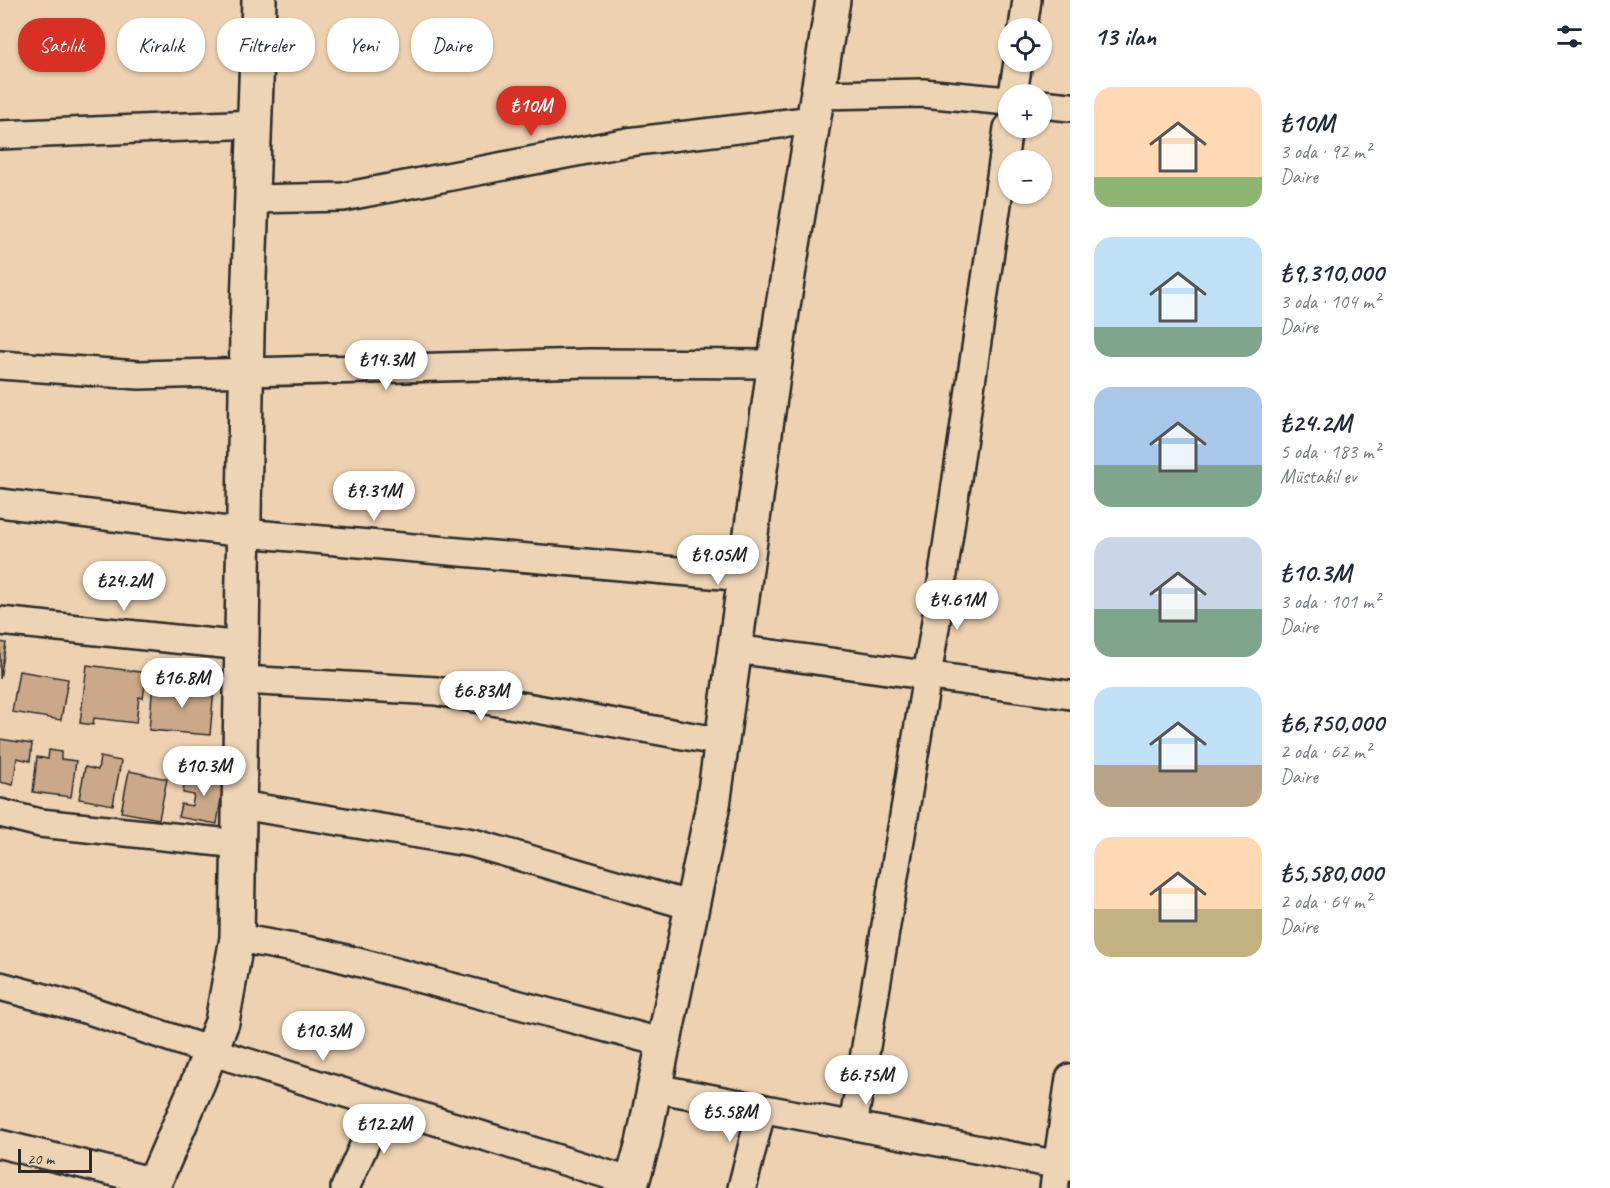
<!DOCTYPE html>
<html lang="tr">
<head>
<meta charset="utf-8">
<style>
  :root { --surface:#fff; --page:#f2f2f3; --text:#1f2937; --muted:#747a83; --accent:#d93025 }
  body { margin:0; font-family:Caveat,sans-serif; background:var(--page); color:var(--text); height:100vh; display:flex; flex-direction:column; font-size:22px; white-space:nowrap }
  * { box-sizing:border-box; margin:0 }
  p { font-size:20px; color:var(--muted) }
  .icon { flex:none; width:33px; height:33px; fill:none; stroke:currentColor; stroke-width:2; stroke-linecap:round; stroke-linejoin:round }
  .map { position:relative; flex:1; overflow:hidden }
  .drawer { display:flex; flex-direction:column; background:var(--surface); width:540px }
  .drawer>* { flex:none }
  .hud { position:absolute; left:18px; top:18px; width:570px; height:54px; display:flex; gap:12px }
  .tools { position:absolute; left:998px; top:18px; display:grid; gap:12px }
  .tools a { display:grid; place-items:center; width:54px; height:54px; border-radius:50%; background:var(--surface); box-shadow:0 2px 4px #0004; font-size:30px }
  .scale { position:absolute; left:18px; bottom:15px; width:74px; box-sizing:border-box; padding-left:6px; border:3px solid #2b2b2b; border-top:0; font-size:16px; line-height:21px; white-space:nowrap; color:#2b2b2b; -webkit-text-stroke:4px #edd4b5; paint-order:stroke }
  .price { position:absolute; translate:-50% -51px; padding:0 14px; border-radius:21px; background:#fff; color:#222; font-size:20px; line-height:39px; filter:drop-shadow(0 2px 3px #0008) }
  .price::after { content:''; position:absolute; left:50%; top:36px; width:18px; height:14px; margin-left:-9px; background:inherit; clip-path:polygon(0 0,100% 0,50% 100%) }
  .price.selected { background:var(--accent); color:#fff }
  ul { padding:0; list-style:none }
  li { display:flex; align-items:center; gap:18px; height:150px; padding:0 24px }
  li span { display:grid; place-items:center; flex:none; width:168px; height:120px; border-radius:18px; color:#555 }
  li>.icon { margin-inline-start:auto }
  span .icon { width:72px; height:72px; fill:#fffc; stroke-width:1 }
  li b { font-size:26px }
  h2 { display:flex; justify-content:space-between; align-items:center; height:72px; padding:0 24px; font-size:26px }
  .pill { padding:0 21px; border-radius:24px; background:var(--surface); box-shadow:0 2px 4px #0004; font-size:21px; line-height:54px }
  .pill.selected { background:var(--accent); color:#fff }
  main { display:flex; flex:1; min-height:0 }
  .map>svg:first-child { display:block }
</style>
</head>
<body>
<main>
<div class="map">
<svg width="1070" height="1188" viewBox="0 0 1070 1188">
  <rect width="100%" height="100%" fill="#edd1b0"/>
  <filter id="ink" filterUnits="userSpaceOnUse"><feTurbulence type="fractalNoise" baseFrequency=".0167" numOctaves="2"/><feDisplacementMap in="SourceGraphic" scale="12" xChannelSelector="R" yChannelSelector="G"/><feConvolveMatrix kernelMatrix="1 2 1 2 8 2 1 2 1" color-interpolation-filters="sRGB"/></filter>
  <g filter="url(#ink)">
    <g fill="#cba889" stroke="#2b2b2b" stroke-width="1.5">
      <polygon points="0,642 6,643 0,679"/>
      <polygon points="87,665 147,673 143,698 139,697 136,723 94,718 93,725 80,723"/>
      <polygon points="19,671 68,679 61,720 12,712"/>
      <polygon points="153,683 214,688 210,735 149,730"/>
      <polygon points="0,739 32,744 30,761 17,758 13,785 0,782"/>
      <polygon points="49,750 61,752 61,759 76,761 71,797 33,792 37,757 48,759"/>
      <polygon points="100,757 121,761 113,805 79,799 85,767 98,770"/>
      <polygon points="204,770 225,773 217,824 178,817 181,804 192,806 194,795 183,793 185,777 203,780"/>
      <polygon points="129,771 167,779 159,819 121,812"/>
    </g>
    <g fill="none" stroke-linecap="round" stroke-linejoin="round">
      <defs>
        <g id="street">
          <polyline points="1023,28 1027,0"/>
          <polyline points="1013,94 1018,62"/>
          <polyline points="818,95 923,93 1008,101"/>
          <polyline points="1041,104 1070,107"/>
          <polyline points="0,135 255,124"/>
          <polyline points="252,199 343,197 628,142 814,120"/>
          <polyline points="0,365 139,375 589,363 775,364"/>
          <polyline points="0,503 244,533 745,577"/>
          <polyline points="0,621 243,646"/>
          <polyline points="735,649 1070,695"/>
          <polyline points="242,680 436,691 722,742"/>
          <polyline points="240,805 473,843 692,906"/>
          <polyline points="0,813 40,823 239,844"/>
          <polyline points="237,938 327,954 664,1043"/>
          <polyline points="0,986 92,1011 210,1051 632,1182"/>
          <polyline points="655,1088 1070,1167"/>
          <polyline points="853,1126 938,609 1008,128"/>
          <polyline points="0,1144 155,1182"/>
          <polyline points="345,1188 382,1105"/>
          <polyline points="742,1188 762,1108"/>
          <polyline points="1054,1188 1070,1078"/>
        </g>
        <g id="secondary">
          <polyline points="152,1188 197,1085 222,1022 237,938 247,333 259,0"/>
          <polyline points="628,1188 632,1182 643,1143 713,805 782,312 833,0"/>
        </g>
      </defs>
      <use href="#street" stroke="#2b2b2b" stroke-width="32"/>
      <use href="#secondary" stroke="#2b2b2b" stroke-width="38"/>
      <use href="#street" stroke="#edd4b5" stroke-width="27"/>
      <use href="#secondary" stroke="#edd4b5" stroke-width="33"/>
    </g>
  </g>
</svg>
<div class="tools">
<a><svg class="icon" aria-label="locate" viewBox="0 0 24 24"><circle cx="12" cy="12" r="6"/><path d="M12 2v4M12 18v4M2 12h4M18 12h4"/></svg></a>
<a>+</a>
<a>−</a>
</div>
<div class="scale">20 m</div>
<b class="price selected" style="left:531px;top:137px">₺10M</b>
<b class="price" style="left:386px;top:391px">₺14.3M</b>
<b class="price" style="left:374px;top:522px">₺9.31M</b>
<b class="price" style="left:718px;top:586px">₺9.05M</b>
<b class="price" style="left:124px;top:612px">₺24.2M</b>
<b class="price" style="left:957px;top:631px">₺4.61M</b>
<b class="price" style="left:182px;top:709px">₺16.8M</b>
<b class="price" style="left:481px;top:722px">₺6.83M</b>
<b class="price" style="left:204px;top:797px">₺10.3M</b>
<b class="price" style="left:323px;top:1062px">₺10.3M</b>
<b class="price" style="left:866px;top:1106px">₺6.75M</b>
<b class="price" style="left:730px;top:1143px">₺5.58M</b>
<b class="price" style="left:384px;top:1155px">₺12.2M</b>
<div class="hud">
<a class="pill selected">Satılık</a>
<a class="pill">Kiralık</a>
<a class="pill">Filtreler</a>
<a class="pill">Yeni</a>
<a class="pill">Daire</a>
</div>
</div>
<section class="drawer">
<h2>13 ilan<svg class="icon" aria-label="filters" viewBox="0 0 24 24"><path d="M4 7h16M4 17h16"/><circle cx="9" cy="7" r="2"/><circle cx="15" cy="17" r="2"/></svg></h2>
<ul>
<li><span style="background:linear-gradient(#ffd9b3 75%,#8fb573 0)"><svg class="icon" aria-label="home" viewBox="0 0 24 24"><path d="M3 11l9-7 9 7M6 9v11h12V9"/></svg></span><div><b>₺10M</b><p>3 oda · 92 m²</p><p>Daire</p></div></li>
<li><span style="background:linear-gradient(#bfe0f5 75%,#7fa58c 0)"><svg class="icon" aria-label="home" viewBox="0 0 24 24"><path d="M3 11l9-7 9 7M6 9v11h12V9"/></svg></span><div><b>₺9,310,000</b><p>3 oda · 104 m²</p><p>Daire</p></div></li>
<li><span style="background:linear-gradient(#a9c7e8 65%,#7fa58c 0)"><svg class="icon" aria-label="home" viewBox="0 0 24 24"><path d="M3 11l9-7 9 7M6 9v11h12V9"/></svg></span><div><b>₺24.2M</b><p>5 oda · 183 m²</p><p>Müstakil ev</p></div></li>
<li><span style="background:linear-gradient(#c9d6e8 60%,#7fa58c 0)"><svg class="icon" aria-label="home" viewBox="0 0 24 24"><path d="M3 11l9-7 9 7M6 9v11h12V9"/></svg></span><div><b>₺10.3M</b><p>3 oda · 101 m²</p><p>Daire</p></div></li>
<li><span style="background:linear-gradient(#bfe0f5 65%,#b9a48a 0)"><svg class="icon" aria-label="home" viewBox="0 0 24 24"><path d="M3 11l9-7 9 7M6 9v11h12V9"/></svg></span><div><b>₺6,750,000</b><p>2 oda · 62 m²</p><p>Daire</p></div></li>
<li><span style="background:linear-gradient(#ffd9b3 60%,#c2b280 0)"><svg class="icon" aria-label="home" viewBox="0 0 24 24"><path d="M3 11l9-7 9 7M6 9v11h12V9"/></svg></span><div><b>₺5,580,000</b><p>2 oda · 64 m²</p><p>Daire</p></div></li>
</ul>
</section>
</main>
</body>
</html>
